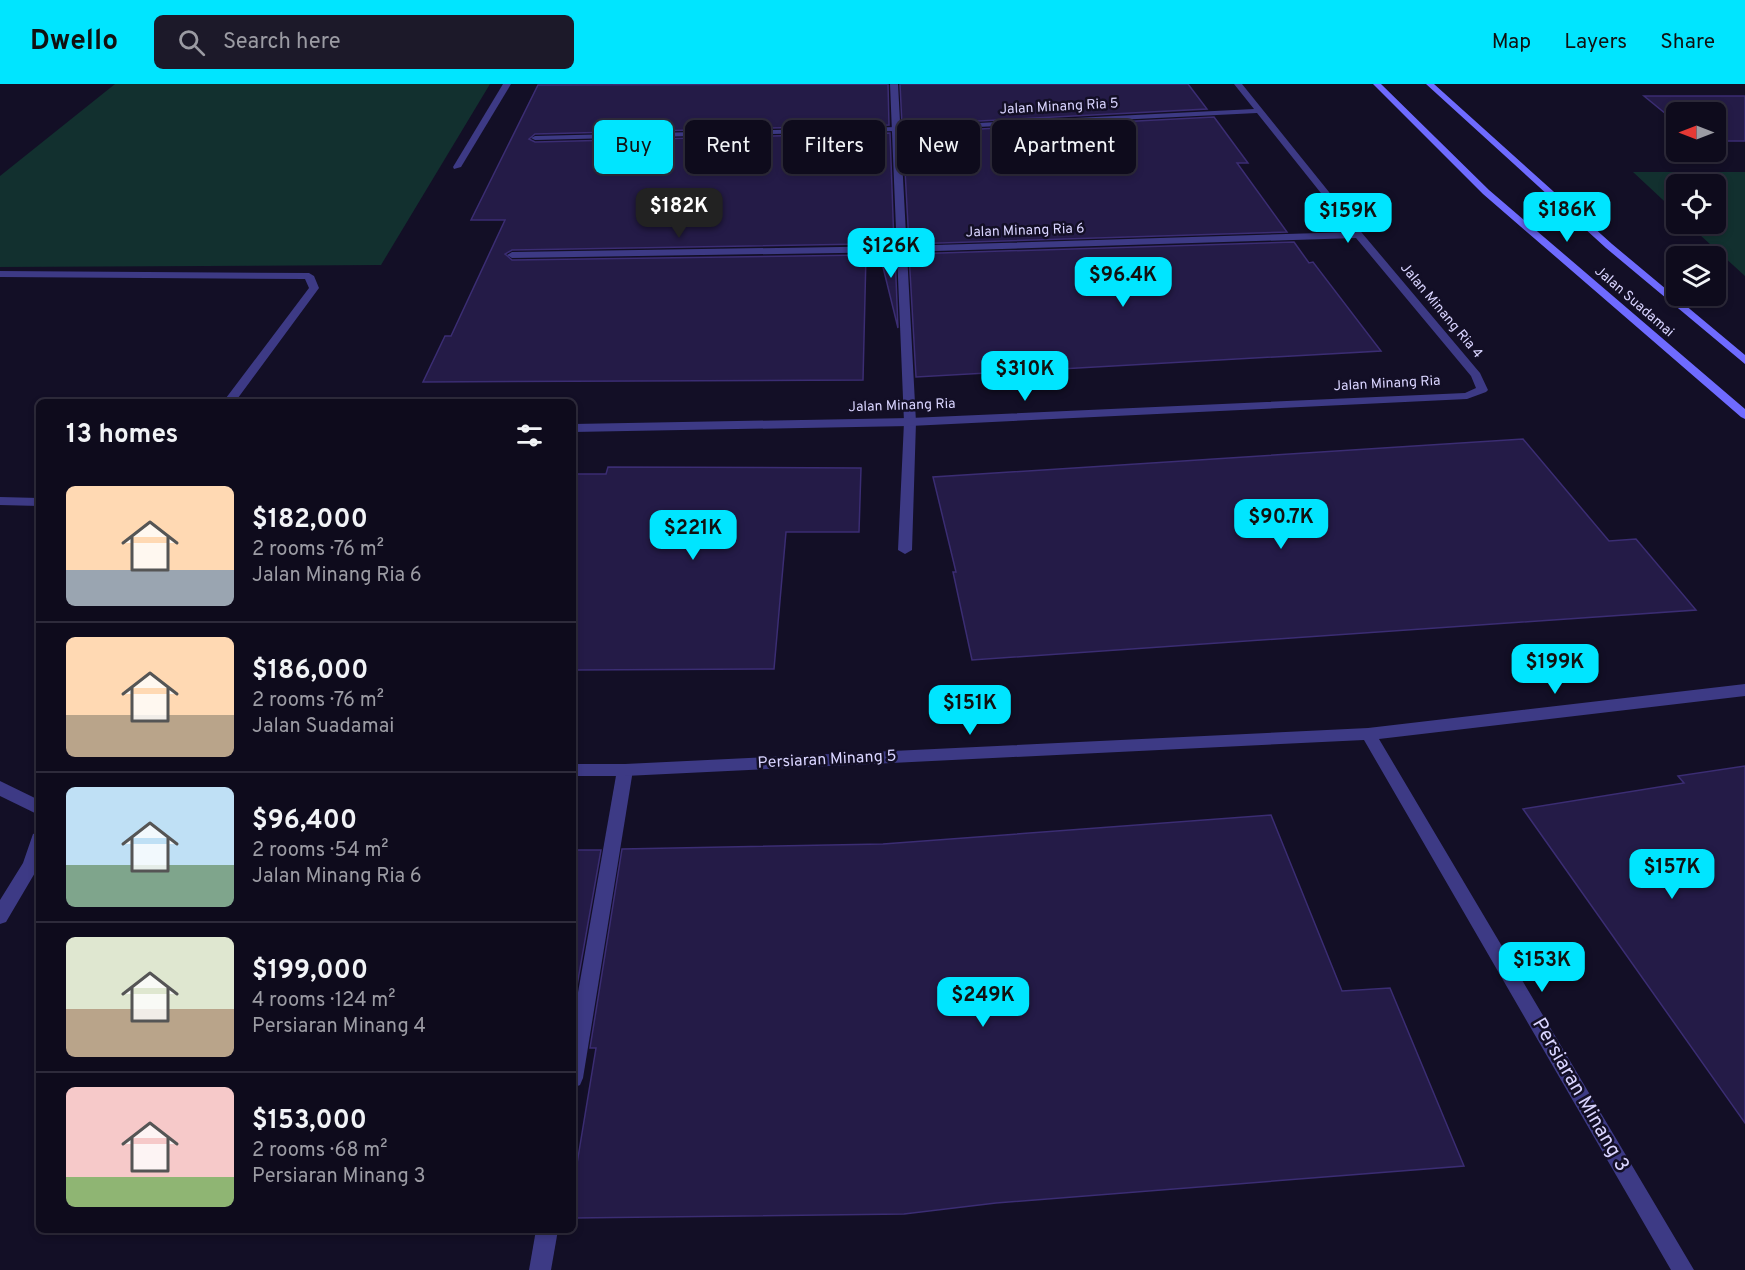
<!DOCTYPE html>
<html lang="en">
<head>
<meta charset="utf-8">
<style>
  :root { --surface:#0e0b1c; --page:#1c1929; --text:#f1f3f6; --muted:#9b9ba3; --line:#2e2b3b; --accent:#00e5ff }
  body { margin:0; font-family:Overpass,sans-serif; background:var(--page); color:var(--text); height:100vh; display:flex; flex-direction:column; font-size:22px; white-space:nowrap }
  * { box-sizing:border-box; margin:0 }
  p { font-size:20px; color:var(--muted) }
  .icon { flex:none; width:33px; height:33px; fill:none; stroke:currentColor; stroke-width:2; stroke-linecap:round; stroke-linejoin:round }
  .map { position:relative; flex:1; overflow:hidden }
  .drawer { position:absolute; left:36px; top:315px; width:540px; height:834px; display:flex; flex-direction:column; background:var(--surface); border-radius:9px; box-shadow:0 3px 9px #0003,0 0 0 2px var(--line) }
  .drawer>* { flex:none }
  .hud { position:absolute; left:594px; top:36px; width:570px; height:54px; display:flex; gap:12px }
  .needle { width:39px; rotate:270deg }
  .buttons { position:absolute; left:1666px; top:18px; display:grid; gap:12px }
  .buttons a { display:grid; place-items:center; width:60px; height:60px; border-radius:9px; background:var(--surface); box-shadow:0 3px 9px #0003,0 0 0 2px var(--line); font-size:30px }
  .price { position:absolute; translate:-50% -51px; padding:0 14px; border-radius:12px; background:var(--accent); color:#111; font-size:20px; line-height:39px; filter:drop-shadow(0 2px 3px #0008) }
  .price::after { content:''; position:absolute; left:50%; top:36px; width:18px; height:14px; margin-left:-9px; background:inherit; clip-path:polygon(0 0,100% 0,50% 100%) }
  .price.active { background:#222; color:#fff }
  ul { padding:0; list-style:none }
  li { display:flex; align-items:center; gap:18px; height:150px; padding:0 30px }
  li+li { border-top:2px solid var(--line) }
  li span { display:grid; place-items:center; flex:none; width:168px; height:120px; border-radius:9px; color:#555 }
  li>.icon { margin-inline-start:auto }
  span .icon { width:72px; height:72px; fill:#fffc; stroke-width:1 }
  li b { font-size:26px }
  h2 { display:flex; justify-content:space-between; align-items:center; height:72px; padding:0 30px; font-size:26px }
  .tag { padding:0 21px; border-radius:9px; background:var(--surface); box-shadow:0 3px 9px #0003,0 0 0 2px var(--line); font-size:21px; line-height:54px }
  .tag.active { background:var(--accent); color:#111 }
  header { display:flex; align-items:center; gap:36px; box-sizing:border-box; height:84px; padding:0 30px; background:var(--accent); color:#111 }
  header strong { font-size:28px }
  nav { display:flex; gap:33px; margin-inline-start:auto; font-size:21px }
  .search { width:420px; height:54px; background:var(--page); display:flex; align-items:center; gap:15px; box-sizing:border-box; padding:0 21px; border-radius:9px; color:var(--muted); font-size:22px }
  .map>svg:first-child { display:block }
</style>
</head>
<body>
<header>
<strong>Dwello</strong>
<div class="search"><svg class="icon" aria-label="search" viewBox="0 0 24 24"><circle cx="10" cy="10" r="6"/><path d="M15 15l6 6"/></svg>Search here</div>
<nav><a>Map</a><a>Layers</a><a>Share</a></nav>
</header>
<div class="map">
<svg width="1745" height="1186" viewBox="0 0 1745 1186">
  <rect width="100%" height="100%" fill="#130f26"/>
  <g fill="#12302f">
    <polygon points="115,0 490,0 381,181 0,183 0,92"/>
    <polygon points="1633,88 1745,88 1745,192 1688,140 1716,140 1716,100 1677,100 1677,129"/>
  </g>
  <g fill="#241b47" stroke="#3b2d73" stroke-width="1.5">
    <polygon points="888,0 889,41 535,50 529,55 535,58 890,49 894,160 878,160 875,147 867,148 866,160 512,166 505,170 512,176 866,171 863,296 423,298 445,252 451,252 505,136 471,136 538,1"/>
    <polygon points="900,0 1188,0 1207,25 902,41"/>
    <polygon points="1644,12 1745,12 1745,57 1716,57 1716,28 1677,28 1677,39"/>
    <polygon points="1214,33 1248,79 1237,79 1287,148 909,160 903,49"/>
    <polygon points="1294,158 1309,179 1313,178 1381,267 916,293 909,170"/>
    <polygon points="895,170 898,244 880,171"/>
    <polygon points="1523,355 1609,457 1636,455 1696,526 972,576 953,488 956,488 933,393"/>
    <polygon points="608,383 861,384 859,448 786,448 774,585 573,586 573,390 606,390"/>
    <polygon points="1745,682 1745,1039 1523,725 1684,699 1678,692"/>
    <polygon points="1271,731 1342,907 1390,904 1464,1082 996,1119 904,1130 573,1134 573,1104 596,964 590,964 622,765 883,760"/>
    <polygon points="573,766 601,766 573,924"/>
  </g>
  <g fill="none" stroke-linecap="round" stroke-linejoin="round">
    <g fill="#3d3a85" fill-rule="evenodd">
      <polygon points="890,0 898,0 916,338 912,466 905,470 898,466 904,338"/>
      <polygon points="0,187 309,189 314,192 319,204 235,318 223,318 309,204 305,195 0,193"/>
      <polygon points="0,413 39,414 39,422 0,421"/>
      <polygon points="625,680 631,682 633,686 583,994 580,1001 573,1004 573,937 617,686 619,682"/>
      <polygon points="0,697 39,716 39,731 0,712"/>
      <polygon points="39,748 39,782 6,838 0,840 0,816 23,779 33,750"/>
      <polygon points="536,1146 558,1146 551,1186 529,1186"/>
    </g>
    <g fill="#3d3a85" fill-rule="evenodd">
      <polygon points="503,0 511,0 461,83 454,85 453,83"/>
      <polygon points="1234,0 1242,0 1362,149 1480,289 1488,306 1486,308 1467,315 910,342 573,348 573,340 910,334 1465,309 1476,304 1471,292 1356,154 902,168 512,174 507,171 512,168 902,162 1352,148 1257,29 898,47 535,56 531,54 535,52 898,43 1254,25"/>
      <polygon points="1745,600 1745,612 1379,655 1694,1186 1671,1186 1364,656 625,692 573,692 573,680 625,680 1368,644"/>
    </g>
    <g fill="#6f6bff" fill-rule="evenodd">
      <polygon points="1373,0 1381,0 1489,106 1745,325 1745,335 1741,333 1483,110"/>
      <polygon points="1426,0 1434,0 1612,160 1745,271 1745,280 1606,164"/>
    </g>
  </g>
  <g text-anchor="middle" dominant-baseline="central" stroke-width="5" stroke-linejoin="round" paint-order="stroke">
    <g font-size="14" fill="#d9d4ff" stroke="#130f26">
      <text transform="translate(1059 23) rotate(-3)">Jalan Minang Ria 5</text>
      <text transform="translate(1025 147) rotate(-2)">Jalan Minang Ria 6</text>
      <text transform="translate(1634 218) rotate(41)">Jalan Suadamai</text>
      <text transform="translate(1441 227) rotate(50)">Jalan Minang Ria 4</text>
      <text transform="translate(1387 300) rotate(-3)">Jalan Minang Ria</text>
      <text transform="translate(902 322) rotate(-2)">Jalan Minang Ria</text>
    </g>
    <g font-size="16" fill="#d9d4ff" stroke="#130f26">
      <text transform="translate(827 676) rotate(-3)">Persiaran Minang 5</text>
    </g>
    <g font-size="20" fill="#d9d4ff" stroke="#130f26">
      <text transform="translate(1580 1011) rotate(60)">Persiaran Minang 3</text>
    </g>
  </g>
</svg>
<div class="buttons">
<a><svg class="needle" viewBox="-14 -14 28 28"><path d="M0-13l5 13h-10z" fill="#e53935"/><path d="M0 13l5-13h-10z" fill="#9b9ba3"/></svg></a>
<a><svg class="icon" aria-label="locate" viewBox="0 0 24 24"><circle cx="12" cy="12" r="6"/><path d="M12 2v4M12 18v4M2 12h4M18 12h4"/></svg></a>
<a><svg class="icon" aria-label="layers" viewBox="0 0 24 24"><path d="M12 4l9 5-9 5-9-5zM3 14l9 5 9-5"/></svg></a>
</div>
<b class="price active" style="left:679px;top:155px">$182K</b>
<b class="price" style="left:1567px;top:159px">$186K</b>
<b class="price" style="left:1348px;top:160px">$159K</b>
<b class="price" style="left:891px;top:195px">$126K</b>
<b class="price" style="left:1123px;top:224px">$96.4K</b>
<b class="price" style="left:1025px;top:318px">$310K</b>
<b class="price" style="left:1281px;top:466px">$90.7K</b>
<b class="price" style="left:693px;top:477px">$221K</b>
<b class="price" style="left:1555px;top:611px">$199K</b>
<b class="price" style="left:970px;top:652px">$151K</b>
<b class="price" style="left:1672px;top:816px">$157K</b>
<b class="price" style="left:1542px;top:909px">$153K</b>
<b class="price" style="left:983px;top:944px">$249K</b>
<div class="hud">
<a class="tag active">Buy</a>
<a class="tag">Rent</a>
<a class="tag">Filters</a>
<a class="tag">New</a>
<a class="tag">Apartment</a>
</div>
<section class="drawer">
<h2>13 homes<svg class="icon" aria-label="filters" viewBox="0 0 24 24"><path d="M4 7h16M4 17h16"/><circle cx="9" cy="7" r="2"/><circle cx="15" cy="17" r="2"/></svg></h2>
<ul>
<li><span style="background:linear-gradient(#ffd9b3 70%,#9aa5b1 0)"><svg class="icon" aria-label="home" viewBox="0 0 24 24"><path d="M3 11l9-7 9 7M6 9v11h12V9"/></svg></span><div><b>$182,000</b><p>2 rooms · 76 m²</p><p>Jalan Minang Ria 6</p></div></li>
<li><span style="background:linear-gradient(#ffd9b3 65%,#b9a48a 0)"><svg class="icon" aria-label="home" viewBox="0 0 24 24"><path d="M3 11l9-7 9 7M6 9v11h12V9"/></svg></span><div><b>$186,000</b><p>2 rooms · 76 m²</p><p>Jalan Suadamai</p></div></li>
<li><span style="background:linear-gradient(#bfe0f5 65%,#7fa58c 0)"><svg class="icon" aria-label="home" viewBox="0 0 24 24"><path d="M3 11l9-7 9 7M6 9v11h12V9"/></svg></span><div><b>$96,400</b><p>2 rooms · 54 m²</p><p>Jalan Minang Ria 6</p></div></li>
<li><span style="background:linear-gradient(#dfe7d0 60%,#b9a48a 0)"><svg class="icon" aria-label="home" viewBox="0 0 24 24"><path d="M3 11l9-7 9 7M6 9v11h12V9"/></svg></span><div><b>$199,000</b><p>4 rooms · 124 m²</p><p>Persiaran Minang 4</p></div></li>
<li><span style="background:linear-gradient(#f6c9c9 75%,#8fb573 0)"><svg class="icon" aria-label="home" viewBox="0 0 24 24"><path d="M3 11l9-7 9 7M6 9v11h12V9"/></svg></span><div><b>$153,000</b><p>2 rooms · 68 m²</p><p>Persiaran Minang 3</p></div></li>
</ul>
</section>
</div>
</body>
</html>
